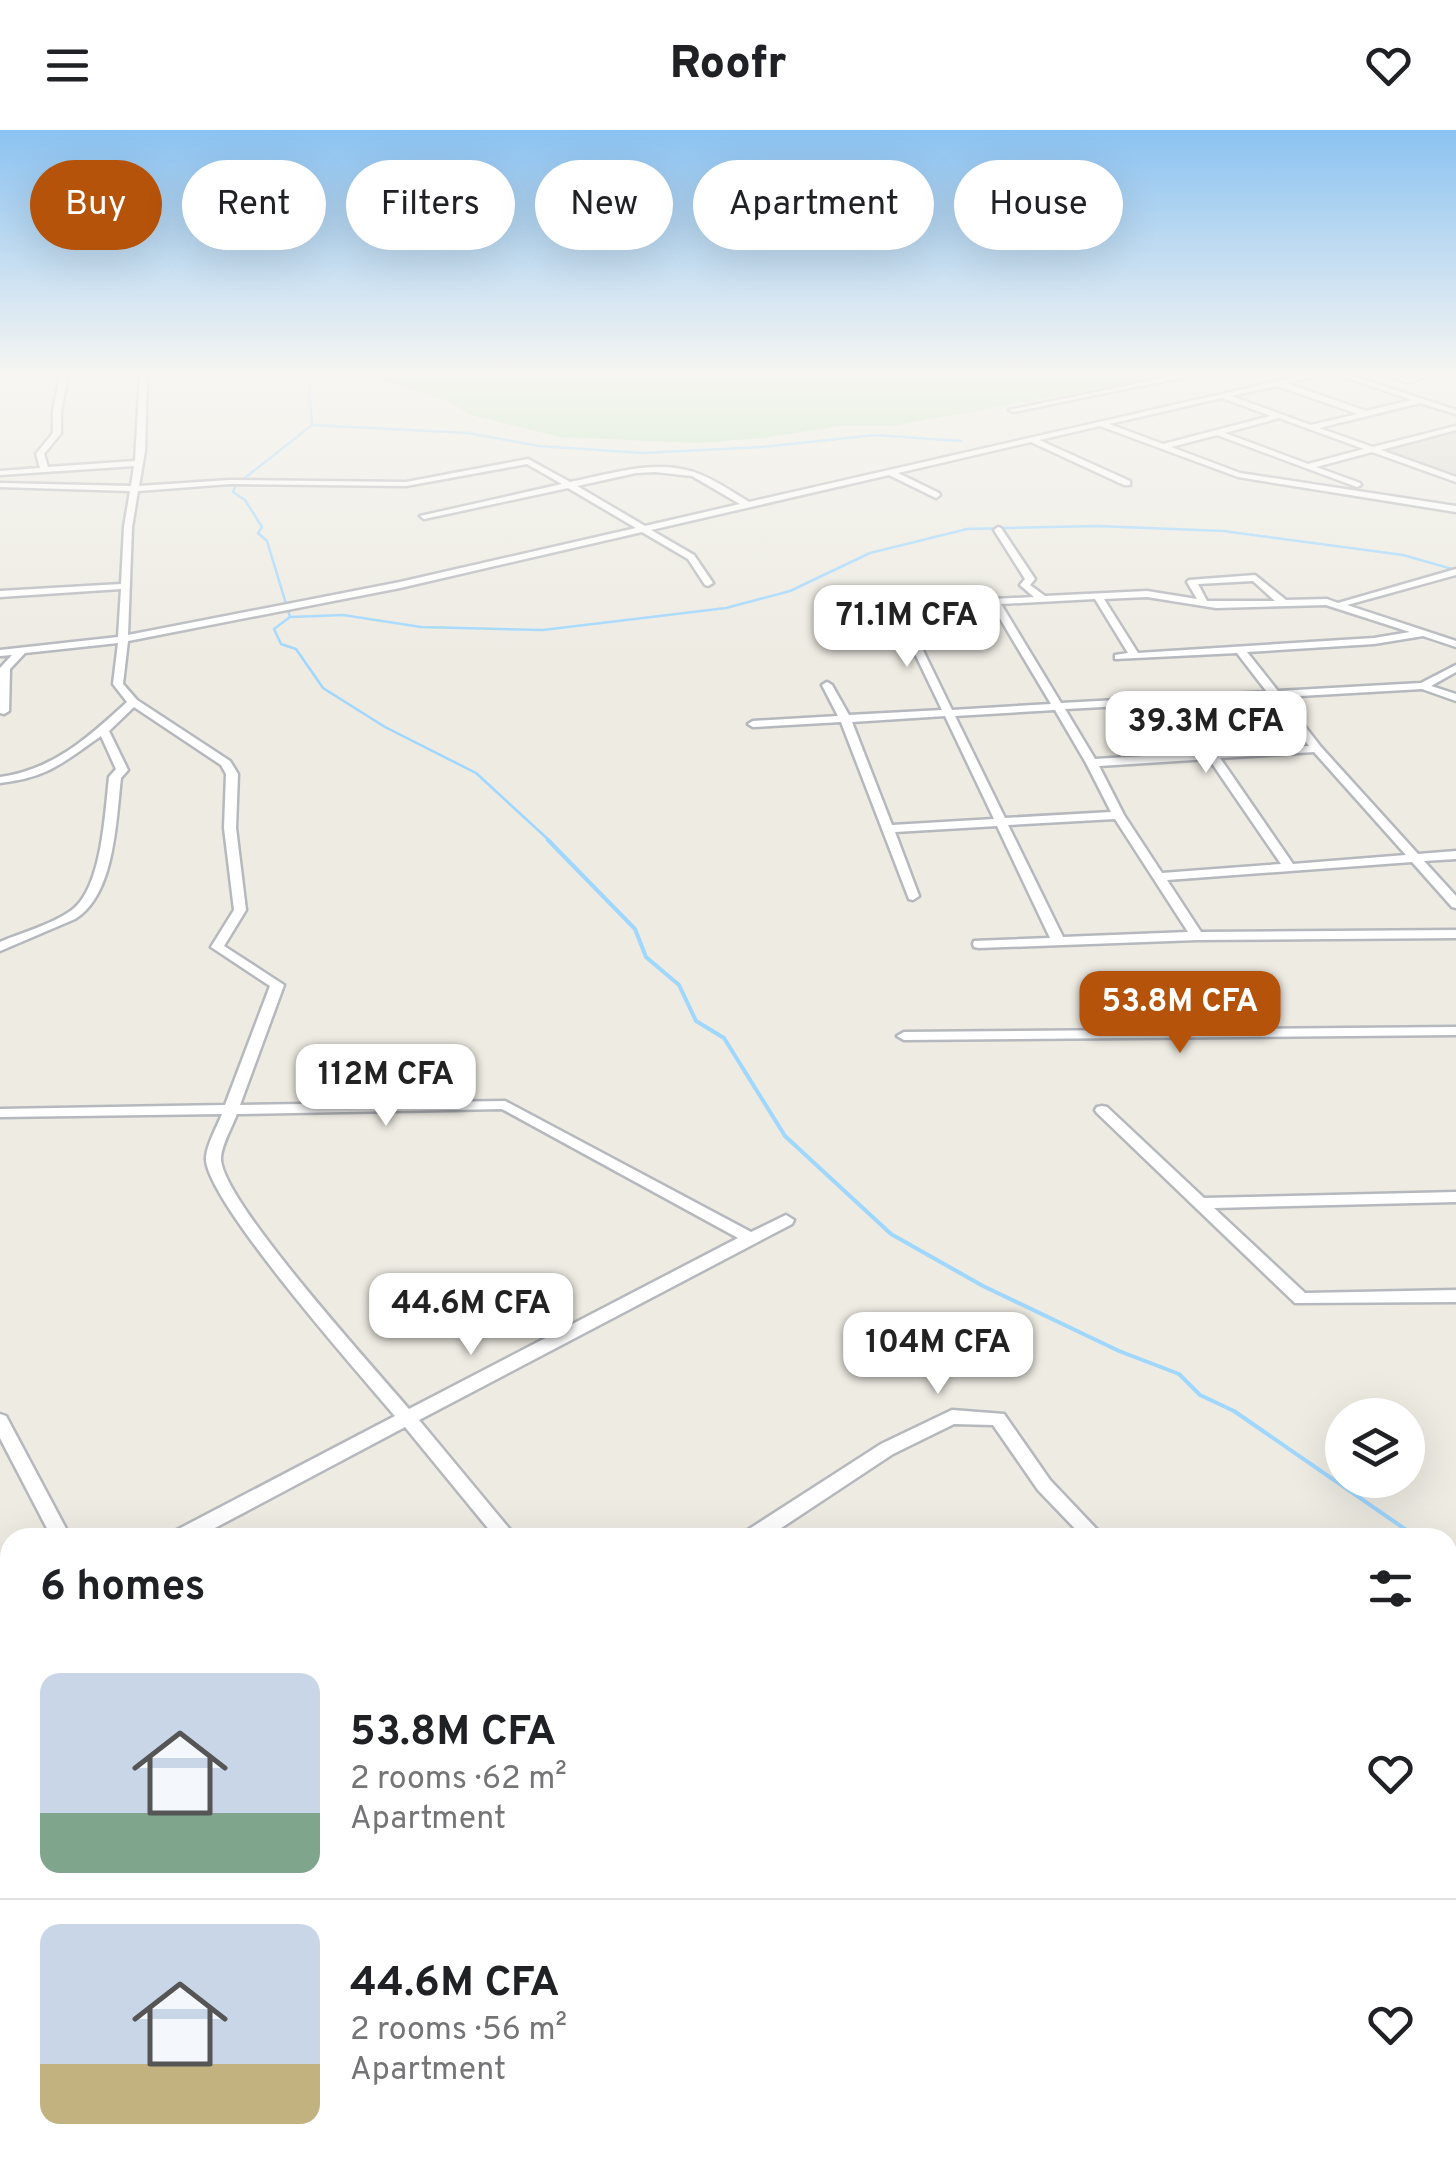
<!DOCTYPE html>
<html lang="en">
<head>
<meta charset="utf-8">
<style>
  :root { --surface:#fff; --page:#f6f6f6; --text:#202124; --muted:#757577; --line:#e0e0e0; --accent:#b45309 }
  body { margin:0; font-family:Overpass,sans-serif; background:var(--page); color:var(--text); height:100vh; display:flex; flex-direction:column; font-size:38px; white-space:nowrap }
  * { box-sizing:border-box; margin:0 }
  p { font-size:32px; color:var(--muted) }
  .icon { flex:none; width:55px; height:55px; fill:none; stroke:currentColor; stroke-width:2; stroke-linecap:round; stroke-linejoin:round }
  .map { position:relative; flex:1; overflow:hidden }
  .panel { position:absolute; left:0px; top:1398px; width:1458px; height:642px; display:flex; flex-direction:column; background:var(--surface); border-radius:30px 30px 0 0; box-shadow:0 10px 40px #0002 }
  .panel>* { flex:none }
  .hud { position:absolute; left:30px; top:30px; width:1398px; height:90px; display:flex; gap:20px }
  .tools { position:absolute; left:1325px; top:1268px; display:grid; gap:20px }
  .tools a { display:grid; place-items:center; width:100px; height:100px; border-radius:50%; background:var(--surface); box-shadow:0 10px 40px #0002; font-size:50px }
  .price { position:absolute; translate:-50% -85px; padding:0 22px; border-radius:20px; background:#fff; color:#222; font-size:32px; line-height:65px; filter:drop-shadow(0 2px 5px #0008) }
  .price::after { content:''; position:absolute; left:50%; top:60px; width:30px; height:22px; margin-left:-15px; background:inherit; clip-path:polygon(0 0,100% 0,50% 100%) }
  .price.current { background:var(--accent); color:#fff }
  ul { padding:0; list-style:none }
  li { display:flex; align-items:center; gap:30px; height:250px; padding:0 40px }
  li+li { border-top:2px solid var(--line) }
  li span { display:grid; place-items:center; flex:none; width:280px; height:200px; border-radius:20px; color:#555 }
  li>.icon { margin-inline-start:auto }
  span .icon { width:120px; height:120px; fill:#fffc; stroke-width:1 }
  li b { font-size:42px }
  h2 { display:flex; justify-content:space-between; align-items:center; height:120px; padding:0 40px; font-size:42px }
  .pill { padding:0 35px; border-radius:45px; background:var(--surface); box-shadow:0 10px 40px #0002; font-size:35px; line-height:90px }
  .pill.current { background:var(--accent); color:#fff }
  header { display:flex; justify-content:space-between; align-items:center; height:130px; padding:0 40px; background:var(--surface); font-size:45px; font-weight:800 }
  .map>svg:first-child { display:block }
</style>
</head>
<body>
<header><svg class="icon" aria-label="menu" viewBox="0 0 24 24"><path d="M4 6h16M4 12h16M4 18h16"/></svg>Roofr<svg class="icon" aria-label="heart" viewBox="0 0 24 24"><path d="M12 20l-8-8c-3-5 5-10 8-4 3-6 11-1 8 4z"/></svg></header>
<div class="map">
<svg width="1456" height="2038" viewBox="0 0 1456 2038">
  <rect width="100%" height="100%" fill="#edebe2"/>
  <polygon fill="#dddad0" points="1456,302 1456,349 1381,322"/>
  <polygon fill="#bfe5be" points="365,245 1158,245 1162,247 892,296 839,296 763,308 699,313 560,307 471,285 450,272"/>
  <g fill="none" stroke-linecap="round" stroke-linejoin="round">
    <g stroke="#a0d7ff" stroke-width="2.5">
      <polyline points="312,295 468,303 539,316 642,323 762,317 875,305 961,311"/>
      <polyline points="241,351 312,295 309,257 304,245"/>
      <polyline points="236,355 233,362 245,370 262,397 258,403 267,411 290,487 274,499 281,514 296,519 323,558 385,597 476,643 551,712"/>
      <polyline points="291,487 343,485 421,497 543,500 726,478 790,461 870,423 967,399 1097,396 1223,401 1403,425 1456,440"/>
    </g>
    <g stroke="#a0d7ff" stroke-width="4">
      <polyline points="548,710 635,799 646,827 679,855 696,891 724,908 785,1006 891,1104 983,1156 1119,1221 1179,1244 1200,1265 1234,1281 1418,1408"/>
      <polyline points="1448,1427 1456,1432"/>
    </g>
    <defs>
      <g id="minor">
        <path d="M60,245H68L61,281V303L44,324L48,337L135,331L140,245H147L145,321L139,356L230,350L406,352L528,329L570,352C610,344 654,329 694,342C714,349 731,361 749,372L1305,245H1317L1286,253L1366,281L1412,270L1339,245H1349L1456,280V284L1420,273L1319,298L1373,317L1456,296V300L1381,320L1456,347V352L1372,322L1316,337L1360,353L1361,355L1357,357L1217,305L1171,317L1240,343L1456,376V382L1238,347L1100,296L1039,310L1130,351V355H1124L1031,312L898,343L939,363L940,365L936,368L889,345L651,400L694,425L713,453L708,456L705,455L688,429L642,402L400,458L128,511L123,554L137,570L230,631L238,644L236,698L246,780L224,816L284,855L240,975L505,971L751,1102L786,1085L794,1090L792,1094L419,1290L517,1408H496L405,1297L196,1408H169L171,1403L395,1286C363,1248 202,1067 206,1027C207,1014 217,997 222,984L0,987V979L225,975L270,856L211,817L234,780L224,698L226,644L221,635L134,577L109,601L128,640L121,648C116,690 115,765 75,789L0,821V812C23,802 51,795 72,780C102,758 105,682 109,647L116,639L101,606C62,633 49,647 0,653V647C53,640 89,607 127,572L113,554L118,513L25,523L10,539L9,581L4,584L0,583V538L12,525L0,526V520L118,507L121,459L0,467V461L121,454L124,397L130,361L0,357V353L131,356L134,336L0,345V341L40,338L36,324L53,303V281ZM1277,256L1358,284L1311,295L1231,266ZM1222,268L1271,286L1163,314L1109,294ZM1279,288L1364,319L1308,334L1225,303ZM527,334L562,354L420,386L424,389L568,358L636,398L400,452L128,505L132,397L138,361L230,354L406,356ZM655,342L692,346L740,374L645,396L577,356L636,343ZM502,979L738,1108L409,1279C377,1241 217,1066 221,1027C222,1014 232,997 237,984Z"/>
        <polygon points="1180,245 1193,245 1013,282 1009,280"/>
        <path d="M998,397L1001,398L1035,449L1030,455L1045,466L1147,461L1197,469L1187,452L1189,450L1255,445L1286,470L1327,469L1338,473L1456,439V445L1347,475L1456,511V517L1423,506L1374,514L1247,522L1278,561L1421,553L1456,535V542L1431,556L1456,564V571L1422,559L1282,567L1321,617L1418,724L1456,721V729L1424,731L1456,766V778L1452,777L1412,732L1167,750L1201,802L1456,800V808L1197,810L979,818L974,817L973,814L974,811L1050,808L997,696L895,702L919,766L913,770L909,769L841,592L753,597L748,594L753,591L838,586L822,555L827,552L832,555L849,585L942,580L894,480L851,482L846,479L851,476L1034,467L1020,455L1025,449L994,400ZM1253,451L1275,471H1207L1198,454ZM1147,467L1216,478L1326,475L1410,502L1374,508L1138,523L1104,469ZM1095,469L1128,523L1115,525V529L1237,523L1267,562L1061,573L1001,474ZM992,475L1051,574L952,580L903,479ZM1272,568L1309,616L1095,629L1065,579ZM1055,580L1086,633L1111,682L1005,688L955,586ZM945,586L994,689L892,695L852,592ZM1314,622L1406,725L1293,734L1220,628ZM1209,629L1281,734L1162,743L1124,685L1099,636ZM1115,689L1188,802L1063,807L1008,695Z"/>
        <polygon points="1456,897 1456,905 904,910 897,906 904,902"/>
        <polygon points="1102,976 1107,977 1204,1068 1456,1062 1456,1072 1214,1078 1305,1163 1456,1160 1456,1172 1295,1173 1097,983 1095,980 1097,977"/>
        <polygon points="952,1280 1004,1284 1050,1350 1105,1408 1084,1408 1038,1360 993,1295 954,1294 893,1324 766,1408 741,1408 743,1403 881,1314"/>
        <polygon points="0,1284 6,1286 71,1408 52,1408 0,1308"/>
      </g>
      <polygon id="tertiary" points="1388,245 1407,247 1433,245 1407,253"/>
    </defs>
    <use href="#minor" stroke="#b5b8bd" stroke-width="5"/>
    <use href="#tertiary" stroke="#b5b8bd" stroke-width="4"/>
    <use href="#minor" fill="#fff" fill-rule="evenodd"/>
    <use href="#tertiary" fill="#fff" fill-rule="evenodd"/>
  </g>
  <linearGradient id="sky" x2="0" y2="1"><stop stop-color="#8bc2f1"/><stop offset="0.46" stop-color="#f7f6f2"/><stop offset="1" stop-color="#f7f6f2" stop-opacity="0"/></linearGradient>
  <rect width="1456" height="530" fill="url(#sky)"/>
</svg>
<div class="tools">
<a><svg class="icon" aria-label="layers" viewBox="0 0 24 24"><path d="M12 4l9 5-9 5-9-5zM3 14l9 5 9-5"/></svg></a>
</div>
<b class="price" style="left:907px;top:540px">71.1M CFA</b>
<b class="price" style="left:1206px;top:646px">39.3M CFA</b>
<b class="price current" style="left:1180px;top:926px">53.8M CFA</b>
<b class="price" style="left:386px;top:999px">112M CFA</b>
<b class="price" style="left:471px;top:1228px">44.6M CFA</b>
<b class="price" style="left:938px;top:1267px">104M CFA</b>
<div class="hud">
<a class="pill current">Buy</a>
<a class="pill">Rent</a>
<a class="pill">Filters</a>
<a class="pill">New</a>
<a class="pill">Apartment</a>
<a class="pill">House</a>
</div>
<section class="panel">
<h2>6 homes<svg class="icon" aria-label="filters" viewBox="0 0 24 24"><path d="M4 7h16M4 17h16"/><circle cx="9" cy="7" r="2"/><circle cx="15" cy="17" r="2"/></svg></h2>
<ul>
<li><span style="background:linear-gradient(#c9d6e8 70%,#7fa58c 0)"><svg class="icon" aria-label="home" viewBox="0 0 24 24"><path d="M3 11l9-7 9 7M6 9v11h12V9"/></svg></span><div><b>53.8M CFA</b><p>2 rooms · 62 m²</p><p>Apartment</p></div><svg class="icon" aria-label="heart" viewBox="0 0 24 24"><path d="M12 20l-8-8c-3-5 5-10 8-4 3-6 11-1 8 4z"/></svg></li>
<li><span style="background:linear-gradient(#c9d6e8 70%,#c2b280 0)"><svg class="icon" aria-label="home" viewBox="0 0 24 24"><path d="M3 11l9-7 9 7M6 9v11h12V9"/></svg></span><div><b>44.6M CFA</b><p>2 rooms · 56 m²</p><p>Apartment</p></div><svg class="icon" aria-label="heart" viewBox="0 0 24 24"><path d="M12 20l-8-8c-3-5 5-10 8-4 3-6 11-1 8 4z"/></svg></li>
</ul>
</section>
</div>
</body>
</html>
